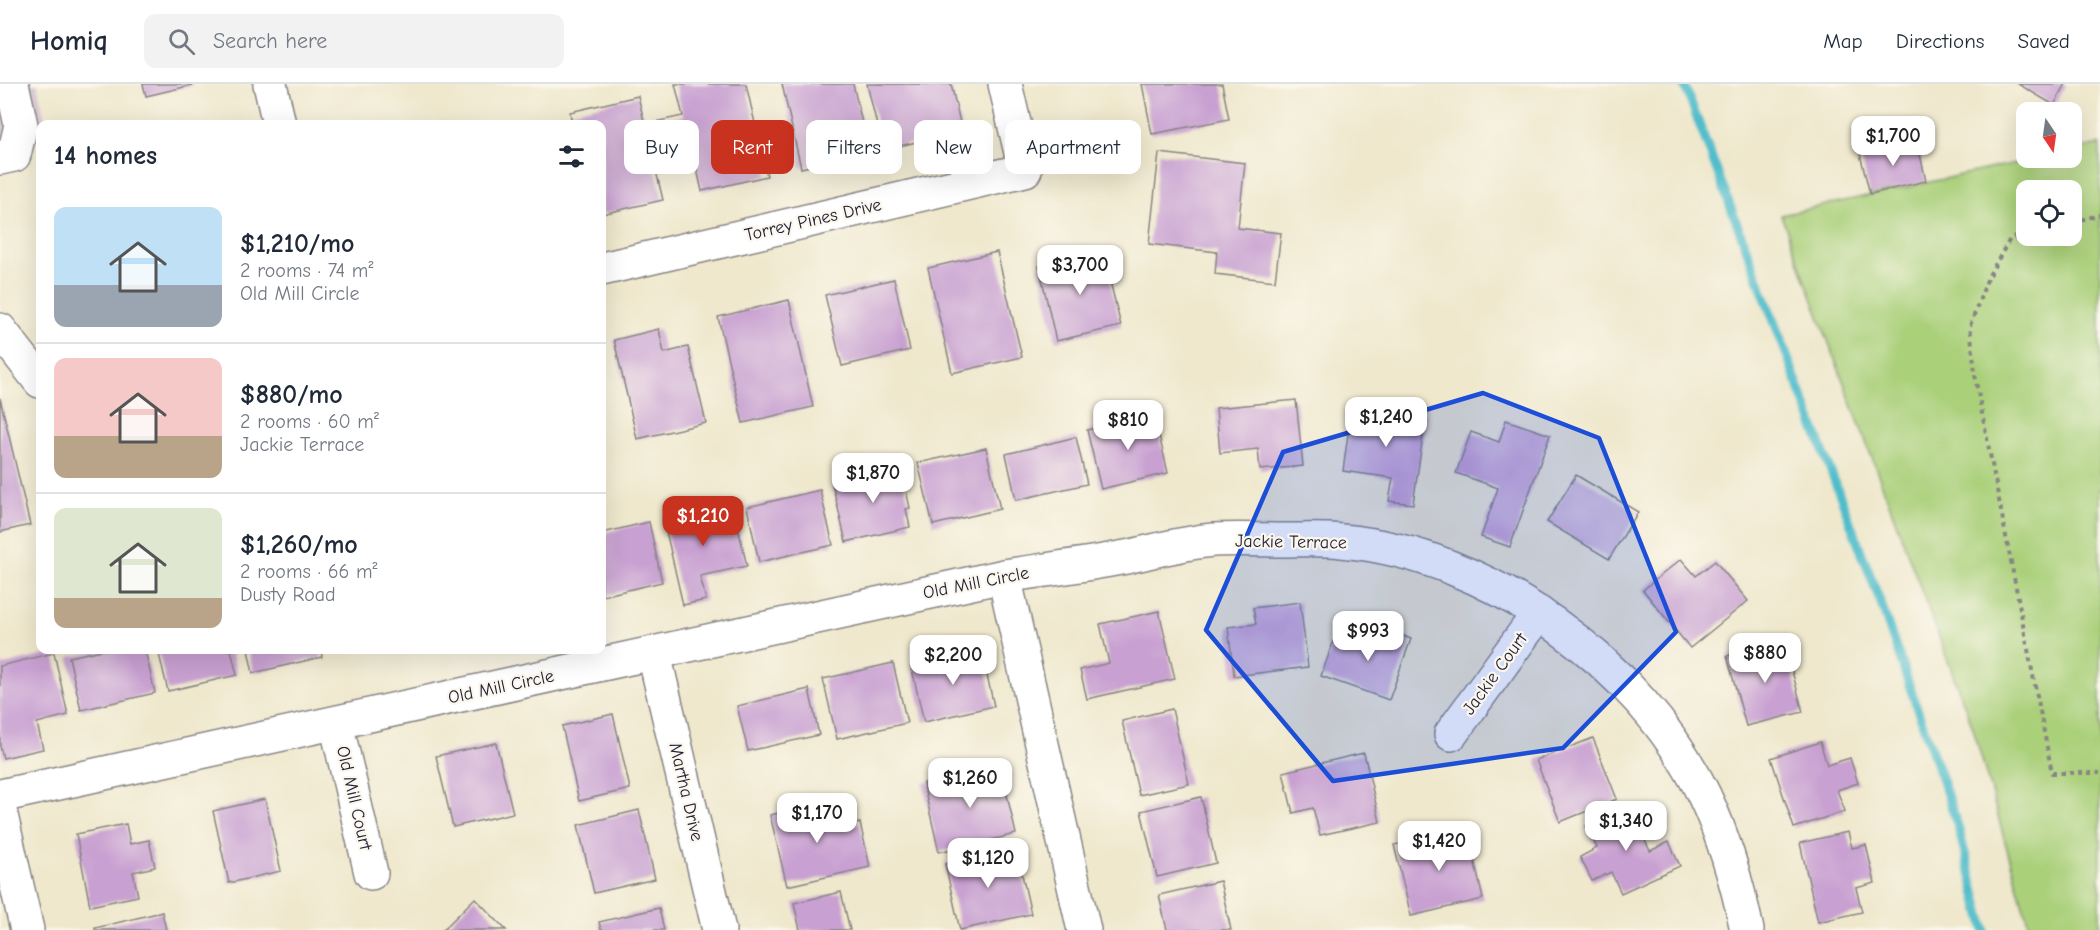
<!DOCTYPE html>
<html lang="en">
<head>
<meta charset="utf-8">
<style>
  :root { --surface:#fff; --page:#f2f2f3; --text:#1f2937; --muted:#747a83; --line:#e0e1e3; --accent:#c8321e }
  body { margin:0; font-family:"Comic Neue",sans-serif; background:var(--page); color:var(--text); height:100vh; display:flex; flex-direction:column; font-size:22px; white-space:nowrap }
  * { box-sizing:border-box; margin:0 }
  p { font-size:20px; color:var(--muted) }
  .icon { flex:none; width:33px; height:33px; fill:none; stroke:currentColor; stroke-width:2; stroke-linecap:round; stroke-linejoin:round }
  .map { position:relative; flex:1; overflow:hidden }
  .panel { position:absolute; left:36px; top:36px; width:570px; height:534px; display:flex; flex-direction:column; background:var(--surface); border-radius:12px; box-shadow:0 6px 24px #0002 }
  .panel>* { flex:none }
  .guide { position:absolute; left:624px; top:36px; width:570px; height:54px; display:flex; gap:12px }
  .needle { width:39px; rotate:167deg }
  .controls { position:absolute; left:2016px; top:18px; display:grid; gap:12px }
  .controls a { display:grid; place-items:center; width:66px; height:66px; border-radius:12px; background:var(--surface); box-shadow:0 6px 24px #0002; font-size:30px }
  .price { position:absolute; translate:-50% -51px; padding:0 14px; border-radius:12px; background:#fff; color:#222; font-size:20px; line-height:39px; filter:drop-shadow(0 2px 3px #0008) }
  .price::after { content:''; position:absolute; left:50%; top:36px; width:18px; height:14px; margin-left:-9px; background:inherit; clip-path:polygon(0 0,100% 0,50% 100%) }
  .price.selected { background:var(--accent); color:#fff }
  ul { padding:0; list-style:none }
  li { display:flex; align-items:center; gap:18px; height:150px; padding:0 18px }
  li+li { border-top:2px solid var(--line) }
  li span { display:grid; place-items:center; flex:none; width:168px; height:120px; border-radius:12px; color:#555 }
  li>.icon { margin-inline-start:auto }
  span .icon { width:72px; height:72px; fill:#fffc; stroke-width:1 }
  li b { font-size:26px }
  h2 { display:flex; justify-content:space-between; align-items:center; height:72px; padding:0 18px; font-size:26px }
  .pill { padding:0 21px; border-radius:12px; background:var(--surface); box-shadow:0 6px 24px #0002; font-size:21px; line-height:54px }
  .pill.selected { background:var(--accent); color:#fff }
  header { display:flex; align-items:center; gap:36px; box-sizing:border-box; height:84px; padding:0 30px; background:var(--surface); border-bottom:2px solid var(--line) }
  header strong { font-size:28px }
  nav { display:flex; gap:33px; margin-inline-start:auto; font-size:21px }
  .search { width:420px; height:54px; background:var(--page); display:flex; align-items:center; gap:15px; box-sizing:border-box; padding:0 21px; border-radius:12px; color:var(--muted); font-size:22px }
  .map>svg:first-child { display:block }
</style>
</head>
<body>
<header>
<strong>Homiq</strong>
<div class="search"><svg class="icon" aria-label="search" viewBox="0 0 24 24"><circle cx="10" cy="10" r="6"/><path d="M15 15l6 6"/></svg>Search here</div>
<nav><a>Map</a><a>Directions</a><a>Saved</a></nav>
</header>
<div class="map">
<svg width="2100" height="846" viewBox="0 0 2100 846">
  <rect width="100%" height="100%" fill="#fbf7ec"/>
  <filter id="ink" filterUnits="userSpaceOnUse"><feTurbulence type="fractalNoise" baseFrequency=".0167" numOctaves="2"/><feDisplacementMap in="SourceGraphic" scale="12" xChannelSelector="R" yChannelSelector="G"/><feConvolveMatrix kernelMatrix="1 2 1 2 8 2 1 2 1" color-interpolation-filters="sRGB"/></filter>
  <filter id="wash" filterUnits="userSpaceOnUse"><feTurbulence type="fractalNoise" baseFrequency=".008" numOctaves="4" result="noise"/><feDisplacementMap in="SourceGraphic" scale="24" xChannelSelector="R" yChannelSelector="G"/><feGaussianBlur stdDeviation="1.35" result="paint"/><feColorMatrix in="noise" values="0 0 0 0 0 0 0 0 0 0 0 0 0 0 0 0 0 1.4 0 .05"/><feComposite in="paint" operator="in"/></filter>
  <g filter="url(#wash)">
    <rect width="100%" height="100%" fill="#efe8cd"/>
    <polygon fill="#d1bdcc" points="0,0 37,0 46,40 40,40 40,57 0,66"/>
    <path fill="#aad07a" stroke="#66795a" stroke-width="1.5" fill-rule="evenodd" d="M2100,60V846H2030L1973,644L1781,131L2038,74H2072V66ZM2026,106H2072V152H2026Z"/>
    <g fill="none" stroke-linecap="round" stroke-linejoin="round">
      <polyline stroke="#50bdcb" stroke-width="9" points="1684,0 1880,517 1957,739 1985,846"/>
    </g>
    <g id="blocks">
      <g fill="#c8a0d1">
        <polygon points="143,0 193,0 193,1 146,12"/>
        <polygon points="675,0 746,0 767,92 702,107 691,59 665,64 659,37 683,32"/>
        <polygon points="782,0 853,0 869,69 801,84"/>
        <polygon points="867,0 951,0 962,47 883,66"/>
        <polygon points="1142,0 1222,0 1229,35 1152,50"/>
        <polygon points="2018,0 2066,0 2054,21"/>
        <polygon points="638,12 663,116 602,130 602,40 572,40 570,28"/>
        <polygon points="1917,57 1926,97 1870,110 1860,70"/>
        <polygon points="1159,69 1245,79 1238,144 1281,149 1275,197 1215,190 1217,168 1149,160"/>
        <polygon points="997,168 1022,273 952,289 928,184"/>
        <polygon points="1103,168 1121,242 1056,257 1039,182"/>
        <polygon points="894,195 910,266 842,282 825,211"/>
        <polygon points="789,216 813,323 743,339 718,233"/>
        <polygon points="659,245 664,269 688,263 706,339 637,355 614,256"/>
        <polygon points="0,314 30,441 0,448"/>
        <polygon points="1296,316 1303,382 1260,386 1258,365 1220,369 1216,324"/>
        <polygon points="1352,321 1426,331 1413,420 1389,417 1393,394 1343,387"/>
        <polygon points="1154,330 1168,389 1101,405 1087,346"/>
        <polygon points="1506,336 1550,351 1510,463 1481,453 1498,404 1456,389 1471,348 1499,358"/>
        <polygon points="1076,353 1087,400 1016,416 1006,370"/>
        <polygon points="986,364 1000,425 933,441 918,379"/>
        <polygon points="901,383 910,424 906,425 910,443 846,458 832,399"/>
        <polygon points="1576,391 1638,428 1609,475 1547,438"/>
        <polygon points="820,406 833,461 759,478 747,423"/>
        <polygon points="732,418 747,482 700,492 706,516 683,521 663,434"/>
        <polygon points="649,438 662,498 602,512 602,449"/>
        <polygon points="1681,475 1696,492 1715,477 1748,517 1690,564 1643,506"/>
        <polygon points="1300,518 1308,583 1234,592 1228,543 1256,540 1253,524"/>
        <polygon points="1159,527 1175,595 1087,615 1080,586 1109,579 1100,540"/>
        <polygon points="1377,542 1411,555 1389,616 1321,592 1337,548 1370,560"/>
        <polygon points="1784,557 1803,628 1746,642 1727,572"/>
        <polygon points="981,565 994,622 924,638 911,581"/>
        <polygon points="102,566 145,566 155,609 81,626 69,573"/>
        <polygon points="158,566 231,566 237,591 168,607"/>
        <polygon points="248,566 321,566 322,573 253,589"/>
        <polygon points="54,569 68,631 37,639 43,665 3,674 0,662 0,582"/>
        <polygon points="893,579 907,639 837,655 823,595"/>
        <polygon points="809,605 819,651 748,667 737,622"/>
        <polygon points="1172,625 1189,700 1139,711 1122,637"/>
        <polygon points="613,630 630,705 579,717 562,642"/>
        <polygon points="1593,654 1617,715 1560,738 1536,676"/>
        <polygon points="1820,658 1827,681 1850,674 1858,699 1837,706 1845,727 1794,744 1771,674"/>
        <polygon points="496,659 513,729 453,743 436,672"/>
        <polygon points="1364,669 1380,738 1320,751 1313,724 1293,729 1283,688"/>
        <polygon points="1000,681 1016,750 939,768 923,699"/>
        <polygon points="1201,713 1216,779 1157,793 1141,727"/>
        <polygon points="265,715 281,787 229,799 213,727"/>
        <polygon points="830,717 836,744 860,739 870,783 787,802 770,731"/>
        <polygon points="1629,722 1650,767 1669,758 1680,782 1621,809 1611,788 1592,797 1580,773 1597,764 1586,742"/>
        <polygon points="639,726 655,795 594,809 578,741"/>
        <polygon points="126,740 130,760 149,756 155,783 133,788 138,812 90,822 76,750"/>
        <polygon points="1467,744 1483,815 1411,832 1394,761"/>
        <polygon points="1848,748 1852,764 1866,761 1875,799 1856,804 1862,828 1818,838 1800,759"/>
        <polygon points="1016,764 1031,830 960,846 945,780"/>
        <polygon points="1220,797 1231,846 1167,846 1159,811"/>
        <polygon points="841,808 850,846 800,846 794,819"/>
        <polygon points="475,814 506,846 443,846"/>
        <polygon points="659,824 664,846 601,846 599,838"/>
        <polygon points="162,828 166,846 95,846 95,844"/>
      </g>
    </g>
  </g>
  <g filter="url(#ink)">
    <use href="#blocks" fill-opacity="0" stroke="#888584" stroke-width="1.5"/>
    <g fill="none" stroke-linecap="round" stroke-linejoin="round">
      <defs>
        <g id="minor">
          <polyline points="270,0 279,40"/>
          <polyline points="0,74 14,71 21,41 12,0"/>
          <polyline points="602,185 1025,86 1005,0"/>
          <polyline points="0,246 40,297"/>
          <polyline points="1004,492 1084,846"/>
          <polyline points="654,570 719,846"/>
          <polyline points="336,639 371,789"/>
          <polyline points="1451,650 1539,529"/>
          <path d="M0,712L1004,492C1045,486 1085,481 1126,473C1154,467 1186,458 1214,456C1238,455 1262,456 1285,456C1304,456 1324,455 1342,457C1489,470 1640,580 1704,711C1725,755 1737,798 1747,846"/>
          <polyline points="0,727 27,846"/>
        </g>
      </defs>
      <use href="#minor" stroke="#888584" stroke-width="36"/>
      <g stroke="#888584" stroke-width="4" stroke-dasharray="4.5 4.5" stroke-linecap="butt">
        <polyline points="2072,138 2100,131"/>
        <polyline points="2026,150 2010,155 1988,193 1970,242 1976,298 2052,689 2100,689"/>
      </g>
      <use href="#minor" stroke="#fff" stroke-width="33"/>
    </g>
  </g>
  <path fill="#1d4ed8" fill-opacity="0.2" stroke="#1d4ed8" stroke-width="4.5" stroke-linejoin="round" d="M1483,309L1599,354L1676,548L1563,664L1333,697L1206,546L1283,368Z"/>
  <g text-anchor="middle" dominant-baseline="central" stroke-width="4.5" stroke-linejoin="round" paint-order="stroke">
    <g font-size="18" fill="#22223b" stroke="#fbf7ec">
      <text transform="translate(813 136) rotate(-13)">Torrey Pines Drive</text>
      <text transform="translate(1291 458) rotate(1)">Jackie Terrace</text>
      <text transform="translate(976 499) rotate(-11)">Old Mill Circle</text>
      <text transform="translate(1495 590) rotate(-54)">Jackie Court</text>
      <text transform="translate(501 603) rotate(-12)">Old Mill Circle</text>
      <text transform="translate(686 708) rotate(77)">Martha Drive</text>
      <text transform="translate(354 714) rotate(77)">Old Mill Court</text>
    </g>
  </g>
</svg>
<div class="controls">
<a><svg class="needle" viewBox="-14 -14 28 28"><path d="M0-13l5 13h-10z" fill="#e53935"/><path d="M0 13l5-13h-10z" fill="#747a83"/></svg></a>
<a><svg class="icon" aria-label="locate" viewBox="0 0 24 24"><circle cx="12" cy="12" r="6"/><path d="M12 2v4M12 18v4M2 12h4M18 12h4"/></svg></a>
</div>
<b class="price" style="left:1893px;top:83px">$1,700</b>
<b class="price" style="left:1080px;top:212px">$3,700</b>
<b class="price" style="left:1386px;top:364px">$1,240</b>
<b class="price" style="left:1128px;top:367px">$810</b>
<b class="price" style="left:873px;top:420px">$1,870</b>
<b class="price selected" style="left:703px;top:463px">$1,210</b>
<b class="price" style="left:1368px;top:578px">$993</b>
<b class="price" style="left:1765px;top:600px">$880</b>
<b class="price" style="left:953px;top:602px">$2,200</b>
<b class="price" style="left:970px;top:725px">$1,260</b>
<b class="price" style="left:817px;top:760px">$1,170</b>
<b class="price" style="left:1626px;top:768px">$1,340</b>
<b class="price" style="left:1439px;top:788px">$1,420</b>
<b class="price" style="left:988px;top:805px">$1,120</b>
<div class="guide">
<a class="pill">Buy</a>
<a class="pill selected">Rent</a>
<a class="pill">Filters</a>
<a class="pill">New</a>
<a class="pill">Apartment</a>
</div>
<section class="panel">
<h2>14 homes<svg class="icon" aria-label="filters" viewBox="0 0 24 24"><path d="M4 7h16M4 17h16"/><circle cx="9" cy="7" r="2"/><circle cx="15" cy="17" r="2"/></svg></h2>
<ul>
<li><span style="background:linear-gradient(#bfe0f5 65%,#9aa5b1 0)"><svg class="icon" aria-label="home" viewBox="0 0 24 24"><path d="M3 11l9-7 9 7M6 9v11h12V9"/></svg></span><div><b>$1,210/mo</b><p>2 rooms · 74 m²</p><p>Old Mill Circle</p></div></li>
<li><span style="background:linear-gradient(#f6c9c9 65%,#b9a48a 0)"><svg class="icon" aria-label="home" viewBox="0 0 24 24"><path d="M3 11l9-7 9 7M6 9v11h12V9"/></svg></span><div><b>$880/mo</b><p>2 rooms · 60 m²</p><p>Jackie Terrace</p></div></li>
<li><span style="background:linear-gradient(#dfe7d0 75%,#b9a48a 0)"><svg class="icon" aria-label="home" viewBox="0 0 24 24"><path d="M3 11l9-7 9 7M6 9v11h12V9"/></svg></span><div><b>$1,260/mo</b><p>2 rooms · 66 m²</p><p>Dusty Road</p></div></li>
</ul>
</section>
</div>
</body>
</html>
